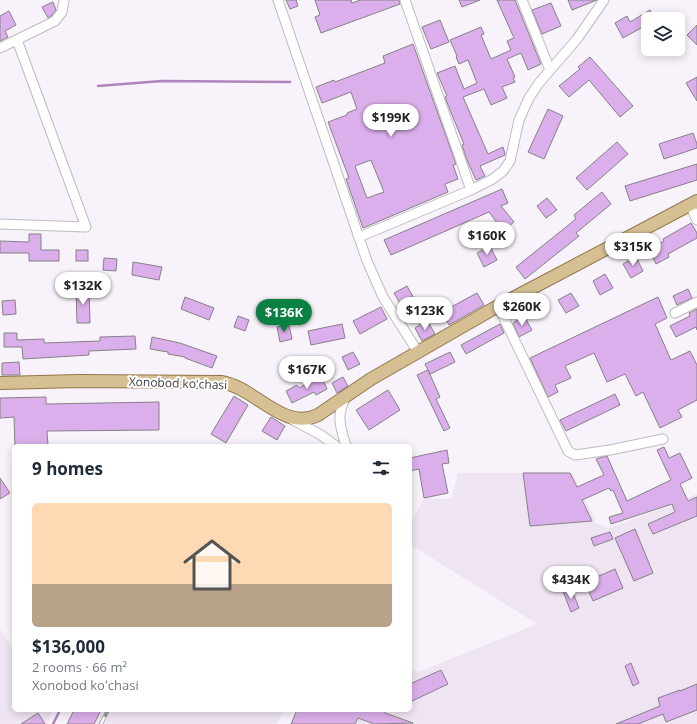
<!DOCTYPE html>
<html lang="en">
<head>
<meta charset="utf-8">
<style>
  :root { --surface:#fff; --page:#f2f2f3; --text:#1f2937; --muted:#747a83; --line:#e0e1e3; --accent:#0b8043 }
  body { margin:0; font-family:"Open Sans",sans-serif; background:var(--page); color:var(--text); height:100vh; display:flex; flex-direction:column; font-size:15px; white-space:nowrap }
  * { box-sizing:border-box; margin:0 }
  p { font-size:13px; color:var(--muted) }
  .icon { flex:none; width:22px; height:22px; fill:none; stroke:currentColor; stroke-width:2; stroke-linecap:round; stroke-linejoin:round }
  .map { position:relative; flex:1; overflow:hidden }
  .side { position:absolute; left:12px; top:444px; width:400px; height:268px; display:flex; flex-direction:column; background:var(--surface); border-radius:6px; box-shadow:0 2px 10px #0003 }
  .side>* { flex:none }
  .buttons { position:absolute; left:641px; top:12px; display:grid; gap:8px }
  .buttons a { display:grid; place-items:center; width:44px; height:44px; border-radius:6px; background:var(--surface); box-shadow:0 2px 10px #0003; font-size:20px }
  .price { position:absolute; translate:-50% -34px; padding:0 9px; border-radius:14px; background:#fff; color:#222; font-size:13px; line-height:26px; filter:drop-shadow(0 1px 2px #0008) }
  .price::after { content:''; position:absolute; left:50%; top:24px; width:12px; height:9px; margin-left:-6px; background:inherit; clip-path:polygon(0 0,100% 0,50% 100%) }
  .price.current { background:var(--accent); color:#fff }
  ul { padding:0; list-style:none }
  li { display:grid; align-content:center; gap:8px; height:212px; padding:0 20px }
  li+li { border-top:1px solid var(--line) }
  li span { display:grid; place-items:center; height:124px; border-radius:6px; color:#555 }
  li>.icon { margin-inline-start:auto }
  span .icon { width:72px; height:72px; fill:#fffc; stroke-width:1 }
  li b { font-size:17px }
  h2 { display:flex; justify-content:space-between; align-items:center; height:48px; padding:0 20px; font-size:17px }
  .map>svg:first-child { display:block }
</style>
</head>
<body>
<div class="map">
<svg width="697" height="724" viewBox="0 0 697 724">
  <rect width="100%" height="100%" fill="#f8f3fa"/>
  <g fill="#efe5f2">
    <polygon points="458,473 572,473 593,515 596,523 609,528 642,516 697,494 697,724 291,724 297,710 410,710 410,666 418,672 537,624 416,548 410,546 410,518 413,519 424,498 451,499"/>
    <polygon points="0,629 14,651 14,710 52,710 53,711 47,724 0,724"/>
    <polygon points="76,710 283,710 277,724 69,724"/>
  </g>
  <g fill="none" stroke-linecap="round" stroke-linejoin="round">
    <g stroke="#ae84bd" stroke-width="2.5">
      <polyline points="98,86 162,81 290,82"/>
      <polyline points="53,724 60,710"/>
    </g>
  </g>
  <g fill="#dbafeb" stroke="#868187" fill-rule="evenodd">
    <polygon points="286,0 296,0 298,6 290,9"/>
    <polygon points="315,0 351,0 352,3 360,0 399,0 400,4 321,33 315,17 320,15"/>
    <polygon points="459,0 480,0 462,7"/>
    <polygon points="497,0 515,0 541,64 528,70 521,53 507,59 515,77 513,78 515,82 502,87 507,98 491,105 484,89 463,97 488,154 503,147 505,154 505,155 480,166 485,176 476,180 467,160 462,145 464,144 450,110 445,97 447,96 437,73 455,66 464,89 477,83 468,60 459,64 456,57 457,56 450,40 481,27 484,34 481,35 491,59 511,50 507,41 514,38"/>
    <polygon points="568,0 597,0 572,10"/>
    <polygon points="53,2 56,10 51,16 48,18 42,7"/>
    <polygon points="551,3 561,26 542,34 532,10"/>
    <polygon points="650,10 655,19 648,19 648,35 643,27 623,38 615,23 627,16 630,22"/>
    <polygon points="9,11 16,25 5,31 8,37 0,41 0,16"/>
    <polygon points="440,20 449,42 431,49 422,27"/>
    <polygon points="697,25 697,45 687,35"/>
    <path d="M413,44L456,164L453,165L458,179L445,184L448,192L363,228L346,179L349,178L328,122L347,115V113L357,109L351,92L322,103L316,87L334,80L335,82L385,63L383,56ZM371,160L384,192L367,198L355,166Z"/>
    <polygon points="590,57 633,106 620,117 589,80 569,97 559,86 580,69 578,67"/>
    <polygon points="697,77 697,101 686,83"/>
    <polygon points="548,109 563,116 544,159 528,152"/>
    <polygon points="693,133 697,144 697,148 664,159 659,144"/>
    <polygon points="617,142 628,154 587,190 576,178"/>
    <polygon points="697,164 697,180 630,201 625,186"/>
    <polygon points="502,189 508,203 501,206 514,222 503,231 489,212 391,255 384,240"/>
    <polygon points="602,192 611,204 576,233 579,236 525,279 516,267 576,219 574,215"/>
    <polygon points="547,198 557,210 546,218 537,206"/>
    <polygon points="691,223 697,233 697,238 668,254 669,257 656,264 649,250 664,241 663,239"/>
    <polygon points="29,234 41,234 41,250 59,250 59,261 29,261 29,253 0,253 0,241 29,242"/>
    <polygon points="490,246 497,260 484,267 477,253"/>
    <rect x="76" y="250" width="12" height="11"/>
    <polygon points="636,257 643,271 631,278 623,264"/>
    <polygon points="104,258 117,259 116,271 103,270"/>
    <polygon points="133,262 162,267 159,280 132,275"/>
    <polygon points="605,274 613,288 600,295 593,281"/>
    <polygon points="407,286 415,300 402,307 394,293"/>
    <polygon points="76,289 89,289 90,323 77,323"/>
    <polygon points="688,289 692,298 677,305 673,296"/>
    <polygon points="477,293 484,305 449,325 442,312"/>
    <polygon points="571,293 579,306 566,313 558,300"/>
    <polygon points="185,297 214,308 209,320 181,309"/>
    <polygon points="658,297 667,318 655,324 671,360 690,351 697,365 697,400 678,410 682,417 660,428 643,392 636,396 625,374 607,382 594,353 565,366 571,378 555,385 558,392 548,397 530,358"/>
    <polygon points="15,300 16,314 3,315 2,301"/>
    <polygon points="381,307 387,319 360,334 353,321"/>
    <polygon points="697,309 697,330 696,327 676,337 670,326 690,316 689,313"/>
    <polygon points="238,316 249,320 245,331 234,327"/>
    <polygon points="524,316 532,330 519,337 513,323"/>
    <polygon points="427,320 435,334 422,341 415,328"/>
    <polygon points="342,324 345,338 311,345 308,331"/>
    <polygon points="500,324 504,333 466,354 461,345"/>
    <polygon points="289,325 292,339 280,342 277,327"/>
    <polygon points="4,333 17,333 17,340 44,339 44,343 100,341 100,337 135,336 136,349 89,351 89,355 23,359 22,347 4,347"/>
    <polygon points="152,337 180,343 217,356 212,368 185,358 185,357 168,354 168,352 150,349"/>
    <polygon points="353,352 360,364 348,370 342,357"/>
    <polygon points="450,352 455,362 430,374 425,364"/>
    <polygon points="19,362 20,375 2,375 2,363"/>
    <polygon points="428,370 440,397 436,399 450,428 444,431 417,375"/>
    <polygon points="321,376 327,389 316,395 314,392 292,403 286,391 297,385 299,388"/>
    <polygon points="343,377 348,386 337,393 332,383"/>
    <polygon points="388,390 400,410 369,430 356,410"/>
    <polygon points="615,394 620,405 566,431 560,420"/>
    <polygon points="234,396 248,405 226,443 211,434"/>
    <polygon points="46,397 46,404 159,402 159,430 47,431 48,446 15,446 14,417 0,418 0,398"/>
    <polygon points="271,417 285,426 277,440 262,431"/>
    <polygon points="664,447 669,458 680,453 692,478 680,484 688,501 697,497 697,516 653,534 648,524 675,512 672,504 611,524 609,517 623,513 613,490 611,491 609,488 582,500 592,521 530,526 523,473 570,473 577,487 604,475 596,459 607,456 627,501 671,480 657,450"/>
    <polygon points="447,450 449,463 442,464 448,493 424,498 419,469 410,471 410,458"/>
    <polygon points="0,478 10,493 0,499"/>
    <polygon points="635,529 653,573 634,581 615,538"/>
    <polygon points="610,532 613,539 594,546 591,538"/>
    <polygon points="615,569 623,588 593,601 585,582"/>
    <polygon points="571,588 579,608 571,612 563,591"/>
    <polygon points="631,663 639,683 633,686 625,666"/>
    <polygon points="441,670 448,684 412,701 410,696 410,684"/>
    <polygon points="697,684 697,710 666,722 663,714 638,724 616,724 660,706 658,698 680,690 680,691"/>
    <polygon points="74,710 101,710 94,724 67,724"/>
    <polygon points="297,710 386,710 385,713 413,723 374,724 358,718 355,724 291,724"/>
    <polygon points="38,713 45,724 21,724"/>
  </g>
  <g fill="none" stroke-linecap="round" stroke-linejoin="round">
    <defs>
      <g id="minor">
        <polyline points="278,0 367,261 383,297 418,352"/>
        <polyline points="405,0 471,190"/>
        <polyline points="522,0 550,70"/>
        <polyline points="0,48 55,21 62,12 64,0"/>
        <polyline points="690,205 697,220"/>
        <polyline points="0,224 86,227 17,40"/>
        <polyline points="359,237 471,190 493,179 503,171 510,161 519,120 529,98 539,83 577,39 604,0"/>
        <polyline points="498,306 568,451 575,455 610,450 663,439"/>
        <polyline points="675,313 697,302"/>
        <path d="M346,396C336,416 340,426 346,446"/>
        <polyline points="291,419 321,435 336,446"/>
      </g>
      <path id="major" d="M0,383L79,381L221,382C255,387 283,432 318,415L371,379L418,352L498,306L697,201"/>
    </defs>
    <use href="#minor" stroke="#bfbac0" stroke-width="11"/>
    <use href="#major" stroke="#907648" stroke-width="14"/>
    <use href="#minor" stroke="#fff" stroke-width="9"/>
    <use href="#major" stroke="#d7bf94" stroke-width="12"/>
    <defs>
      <polyline id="rail" points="101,724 108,710"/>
    </defs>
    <use href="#rail" stroke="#a09ca1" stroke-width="4"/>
    <use href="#rail" stroke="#fff" stroke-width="2.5" stroke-dasharray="8" stroke-linecap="butt"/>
  </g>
  <g text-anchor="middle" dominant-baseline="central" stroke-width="4" stroke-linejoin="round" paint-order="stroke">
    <g font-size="12" fill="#3d3c3e" stroke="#fff">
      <text transform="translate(178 383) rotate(2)">Xonobod koʻchasi</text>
    </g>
  </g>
</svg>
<div class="buttons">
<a><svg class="icon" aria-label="layers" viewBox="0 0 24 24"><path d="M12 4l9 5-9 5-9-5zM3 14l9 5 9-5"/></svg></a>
</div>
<b class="price" style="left:391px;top:138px">$199K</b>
<b class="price" style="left:487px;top:256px">$160K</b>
<b class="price" style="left:633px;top:267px">$315K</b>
<b class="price" style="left:83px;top:306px">$132K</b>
<b class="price" style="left:522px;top:327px">$260K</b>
<b class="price" style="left:425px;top:331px">$123K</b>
<b class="price current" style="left:284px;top:333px">$136K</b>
<b class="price" style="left:307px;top:390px">$167K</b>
<b class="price" style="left:571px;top:600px">$434K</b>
<section class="side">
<h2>9 homes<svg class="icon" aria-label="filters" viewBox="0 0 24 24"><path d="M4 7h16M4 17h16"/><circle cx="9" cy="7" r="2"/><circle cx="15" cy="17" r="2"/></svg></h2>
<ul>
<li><span style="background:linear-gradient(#ffd9b3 65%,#b9a48a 0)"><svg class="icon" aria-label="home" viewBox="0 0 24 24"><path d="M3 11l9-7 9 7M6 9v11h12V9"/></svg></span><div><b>$136,000</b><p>2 rooms · 66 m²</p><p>Xonobod koʻchasi</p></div></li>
</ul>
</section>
</div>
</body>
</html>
